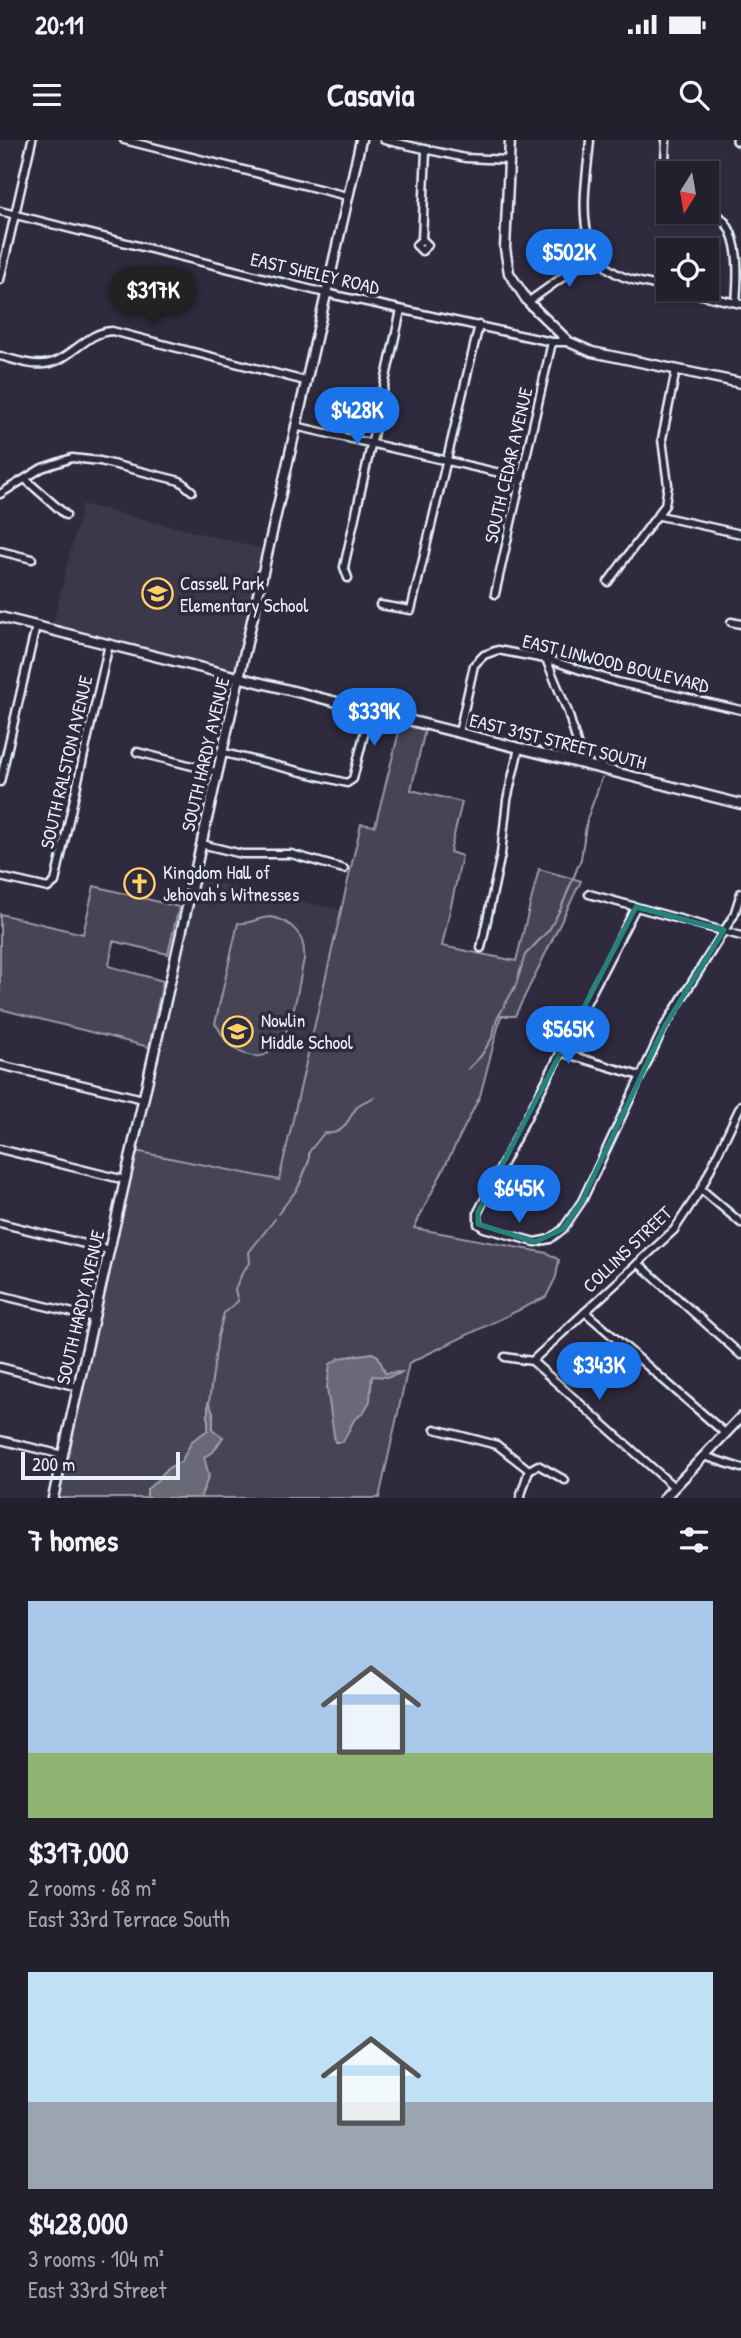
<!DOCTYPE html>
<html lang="en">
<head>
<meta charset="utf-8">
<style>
  :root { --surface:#23202e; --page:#2b2836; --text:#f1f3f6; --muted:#a3a3aa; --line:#403e4a; --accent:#1a73e8 }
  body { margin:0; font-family:"Patrick Hand",sans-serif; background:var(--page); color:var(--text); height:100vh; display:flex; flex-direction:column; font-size:26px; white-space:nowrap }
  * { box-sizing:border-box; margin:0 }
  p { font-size:23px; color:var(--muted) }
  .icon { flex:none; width:38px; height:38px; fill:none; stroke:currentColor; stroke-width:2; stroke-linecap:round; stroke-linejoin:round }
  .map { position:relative; height:1358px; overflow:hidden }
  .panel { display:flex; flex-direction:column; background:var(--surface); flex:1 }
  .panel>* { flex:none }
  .needle { width:46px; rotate:191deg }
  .tools { position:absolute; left:656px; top:21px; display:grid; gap:14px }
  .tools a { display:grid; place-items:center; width:63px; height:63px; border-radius:0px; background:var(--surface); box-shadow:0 2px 5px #0004,0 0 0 2px var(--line); font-size:35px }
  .scale { position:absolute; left:21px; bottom:18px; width:159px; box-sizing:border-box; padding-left:7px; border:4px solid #e8f1f8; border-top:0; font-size:19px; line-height:24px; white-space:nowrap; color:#e8f1f8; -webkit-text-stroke:5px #2f2a3d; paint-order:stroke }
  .price { position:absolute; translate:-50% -60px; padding:0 16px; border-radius:24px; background:var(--accent); color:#fff; font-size:23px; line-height:46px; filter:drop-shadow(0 2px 4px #0008) }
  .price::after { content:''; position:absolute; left:50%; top:42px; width:21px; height:16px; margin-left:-10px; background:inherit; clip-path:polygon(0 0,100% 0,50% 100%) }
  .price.active { background:#222; color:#fff }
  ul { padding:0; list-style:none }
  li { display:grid; align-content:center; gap:14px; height:371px; padding:0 28px }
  li span { display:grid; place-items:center; height:217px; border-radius:0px; color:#555 }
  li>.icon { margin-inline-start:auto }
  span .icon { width:126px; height:126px; fill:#fffc; stroke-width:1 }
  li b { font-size:30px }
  h2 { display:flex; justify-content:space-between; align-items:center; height:84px; padding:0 28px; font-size:30px }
  .status { display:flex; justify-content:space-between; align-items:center; height:49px; padding:0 35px; background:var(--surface); direction:ltr }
  .status svg { height:19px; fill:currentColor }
  header { display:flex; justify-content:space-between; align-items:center; height:91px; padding:0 28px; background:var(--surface); font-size:32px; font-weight:700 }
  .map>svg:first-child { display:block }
</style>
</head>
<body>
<div class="status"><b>20:11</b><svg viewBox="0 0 49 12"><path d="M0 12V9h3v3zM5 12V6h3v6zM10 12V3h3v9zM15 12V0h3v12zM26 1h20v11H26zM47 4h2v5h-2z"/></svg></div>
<header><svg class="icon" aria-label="menu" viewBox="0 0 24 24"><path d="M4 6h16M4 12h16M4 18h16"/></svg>Casavia<svg class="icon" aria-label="search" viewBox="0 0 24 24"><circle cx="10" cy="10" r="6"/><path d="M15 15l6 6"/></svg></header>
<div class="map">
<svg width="741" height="1358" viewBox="0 0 741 1358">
  <rect width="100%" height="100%" fill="#2f2a3d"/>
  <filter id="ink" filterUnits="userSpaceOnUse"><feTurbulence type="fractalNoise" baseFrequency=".0143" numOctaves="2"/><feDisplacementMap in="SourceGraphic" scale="14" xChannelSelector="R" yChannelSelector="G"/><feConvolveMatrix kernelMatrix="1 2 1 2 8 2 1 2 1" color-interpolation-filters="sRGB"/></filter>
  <g filter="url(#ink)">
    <g fill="#3b3749">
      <polygon points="82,364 264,409 236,530 232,532 52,487"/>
      <polygon points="197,739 342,770 279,1041 135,1011"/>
    </g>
    <g fill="#464455" stroke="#979aa6" stroke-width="2">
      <polygon points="401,584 425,590 411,650 462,662 450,712 462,716 442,806 516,821 539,729 581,741 515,876 501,876 480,956 414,1088 547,1113 559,1120 556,1137 546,1157 409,1223 379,1358 56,1358 135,1011 279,1040 361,684 375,686"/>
      <polygon points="94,746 179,767 168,814 113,801 109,826 163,841 149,907 0,869 0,774 83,794"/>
      <path d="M271,777C293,781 306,797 304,819C297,850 289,943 235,909C224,903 222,891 215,884L238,783C249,785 259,777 271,777Z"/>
    </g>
    <g fill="#696978" stroke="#9c9fab" stroke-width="2">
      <polygon points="372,1213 378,1216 385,1233 404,1232 389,1237 372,1236 370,1261 363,1273 354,1280 343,1302 335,1302 327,1248 330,1224 340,1218"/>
      <path d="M208,1262L213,1272V1290L223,1297L213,1312L204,1317L209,1336L200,1358H147V1349C161,1340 164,1326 181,1322L192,1301L208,1290Z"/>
    </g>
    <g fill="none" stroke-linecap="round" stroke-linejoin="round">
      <g stroke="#9c9fab" stroke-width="2">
        <polyline points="468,929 481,916 492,898 497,879 516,845 525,815 549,790 561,768 581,719 587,679 602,638"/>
        <path d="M278,1074L298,1048L309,1021V1012L324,993C346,996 347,978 358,966C361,962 370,960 374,957"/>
        <path d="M209,1262L218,1196L224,1173L238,1161L235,1150C238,1141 243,1130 250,1123L249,1112L275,1079"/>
      </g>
      <defs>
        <g id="minor">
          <polyline points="124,0 347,56"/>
          <polyline points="384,0 465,18 509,20"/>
          <path d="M590,0C587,43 570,109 617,134C632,142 652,144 668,148"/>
          <polyline points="666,0 664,44 668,54"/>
          <path d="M707,69C741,81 739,128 736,162"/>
          <polyline points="0,71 325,153 552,202 569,202"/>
          <polyline points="422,99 428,105 422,111 416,105 422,99 426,11"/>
          <polyline points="0,140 32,0"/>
          <polyline points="674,149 741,164"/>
          <polyline points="528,162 595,114"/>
          <path d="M0,216C13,219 30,226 44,224C70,222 85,192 112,191L305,241"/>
          <polyline points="295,286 522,338"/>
          <polyline points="25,339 66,375"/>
          <polyline points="0,354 42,328 72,318 100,321 180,341 192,351"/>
          <polyline points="660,376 741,394"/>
          <polyline points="0,411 32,419"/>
          <polyline points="348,438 344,427 401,170"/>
          <polyline points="608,442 665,365 668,345 662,299 676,230"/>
          <polyline points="495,454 552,202"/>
          <polyline points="380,465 411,470 479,185"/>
          <polyline points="731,482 741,484"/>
          <polyline points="546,519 568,572 583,624"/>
          <polyline points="459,593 474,525 484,515 498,510 550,520 617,542 741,570"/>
          <polyline points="137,612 216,632"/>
          <polyline points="220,612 347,643 353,639 370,570"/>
          <polyline points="0,642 36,486"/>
          <polyline points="201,704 242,714 291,714 344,729"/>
          <polyline points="0,737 48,748 55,742 109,504"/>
          <polyline points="589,754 741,796"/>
          <polyline points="636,767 478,1072 478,1084 484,1088 535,1102 550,1099 563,1089 582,1061 664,887 734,775 741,753"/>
          <polyline points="481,808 501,714 507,660 519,608"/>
          <polyline points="560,912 640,936"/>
          <polyline points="0,925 143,959"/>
          <polyline points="0,1009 125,1040"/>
          <polyline points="701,1049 741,1083"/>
          <polyline points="0,1083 109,1110"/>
          <polyline points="638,1123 741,1215"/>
          <polyline points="0,1155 94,1178"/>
          <polyline points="585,1172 726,1294"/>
          <polyline points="505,1217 532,1221 674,1347"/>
          <polyline points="532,1221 674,1090 701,1049 741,965"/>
          <polyline points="0,1227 78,1247"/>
          <polyline points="435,1289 497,1305 529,1330"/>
          <polyline points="0,1300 63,1315"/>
          <polyline points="704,1316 741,1328"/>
          <polyline points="529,1330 538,1325 565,1340"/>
          <polyline points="520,1358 529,1330"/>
        </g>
        <g id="tertiary">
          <polyline points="510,0 505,108 509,133 528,162 569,202 592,212 741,243"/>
          <polyline points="0,477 741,664"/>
          <polyline points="53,1358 361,0"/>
          <polyline points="664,1358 741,1277"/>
        </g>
        <polyline id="secondary" points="738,0 741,1"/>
      </defs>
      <use href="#minor" stroke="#e8f1f8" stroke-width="11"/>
      <use href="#tertiary" stroke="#e8f1f8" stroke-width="13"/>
      <use href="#secondary" stroke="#e8f1f8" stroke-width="14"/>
      <use href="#minor" stroke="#2f2a3d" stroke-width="6"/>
      <use href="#tertiary" stroke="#2f2a3d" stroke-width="8"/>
      <use href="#secondary" stroke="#2f2a3d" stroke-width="9"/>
    </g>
  </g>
  <path fill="none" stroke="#25827c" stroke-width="5" stroke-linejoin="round" d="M636,767L724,790L664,887L582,1061L563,1089L535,1102L478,1084V1072Z"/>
  <defs>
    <symbol id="school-ring" viewBox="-11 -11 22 22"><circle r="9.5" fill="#2f2a3d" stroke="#ffd166" stroke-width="1.5"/><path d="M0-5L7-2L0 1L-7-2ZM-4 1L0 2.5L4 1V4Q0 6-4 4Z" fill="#ffd166"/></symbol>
    <symbol id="church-ring" viewBox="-11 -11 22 22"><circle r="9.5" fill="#2f2a3d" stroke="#ffd166" stroke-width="1.5"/><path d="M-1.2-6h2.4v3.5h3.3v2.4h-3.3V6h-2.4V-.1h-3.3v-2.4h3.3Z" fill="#ffd166"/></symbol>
  </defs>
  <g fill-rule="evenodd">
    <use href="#school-ring" x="140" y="436" width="35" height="35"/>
    <use href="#church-ring" x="122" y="726" width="35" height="35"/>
    <use href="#school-ring" x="220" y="874" width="35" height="35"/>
  </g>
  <g text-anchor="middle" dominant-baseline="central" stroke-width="7" stroke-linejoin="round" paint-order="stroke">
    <g font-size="19" fill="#e8f1f8" stroke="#2f2a3d">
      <text transform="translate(315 133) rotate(13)">EAST SHELEY ROAD</text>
      <text transform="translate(508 325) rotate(-77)">SOUTH CEDAR AVENUE</text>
      <text transform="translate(616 523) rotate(14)">EAST LINWOOD BOULEVARD</text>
      <text transform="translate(558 601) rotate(14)">EAST 31ST STREET SOUTH</text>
      <text transform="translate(205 614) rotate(-77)">SOUTH HARDY AVENUE</text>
      <text transform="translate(66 622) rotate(-77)">SOUTH RALSTON AVENUE</text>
      <text transform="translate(627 1109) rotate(-44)">COLLINS STREET</text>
      <text transform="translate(80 1167) rotate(-77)">SOUTH HARDY AVENUE</text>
    </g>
    <g font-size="19" fill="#e8f1f8" stroke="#2f2a3d" text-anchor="start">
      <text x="180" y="443">Cassell Park<tspan x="180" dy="22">Elementary School</tspan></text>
      <text x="163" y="732">Kingdom Hall of<tspan x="163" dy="22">Jehovah's Witnesses</tspan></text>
      <text x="261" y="880">Nowlin<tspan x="261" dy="22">Middle School</tspan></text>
    </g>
  </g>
</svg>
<div class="tools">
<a><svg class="needle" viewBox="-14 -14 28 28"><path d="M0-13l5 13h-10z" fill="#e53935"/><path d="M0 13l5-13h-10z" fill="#a3a3aa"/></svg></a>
<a><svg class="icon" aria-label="locate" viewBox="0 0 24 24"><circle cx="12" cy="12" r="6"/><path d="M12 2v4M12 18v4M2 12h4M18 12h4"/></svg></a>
</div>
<div class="scale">200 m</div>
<b class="price" style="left:569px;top:149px">$502K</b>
<b class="price active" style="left:153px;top:187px">$317K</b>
<b class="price" style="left:357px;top:307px">$428K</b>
<b class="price" style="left:374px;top:608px">$339K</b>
<b class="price" style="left:568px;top:926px">$565K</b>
<b class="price" style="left:519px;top:1085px">$645K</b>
<b class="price" style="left:599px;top:1262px">$343K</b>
</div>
<section class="panel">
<h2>7 homes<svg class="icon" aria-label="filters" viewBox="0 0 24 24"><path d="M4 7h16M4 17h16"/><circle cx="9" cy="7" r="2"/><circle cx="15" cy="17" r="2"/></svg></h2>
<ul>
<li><span style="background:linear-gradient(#a9c7e8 70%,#8fb573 0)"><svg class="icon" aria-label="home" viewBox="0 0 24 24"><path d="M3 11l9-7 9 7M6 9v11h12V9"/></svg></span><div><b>$317,000</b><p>2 rooms · 68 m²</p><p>East 33rd Terrace South</p></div></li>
<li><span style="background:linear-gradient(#bfe0f5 60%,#9aa5b1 0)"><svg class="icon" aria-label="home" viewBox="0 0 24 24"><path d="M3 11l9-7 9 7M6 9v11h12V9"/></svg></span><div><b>$428,000</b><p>3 rooms · 104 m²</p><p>East 33rd Street</p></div></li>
</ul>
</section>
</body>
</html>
